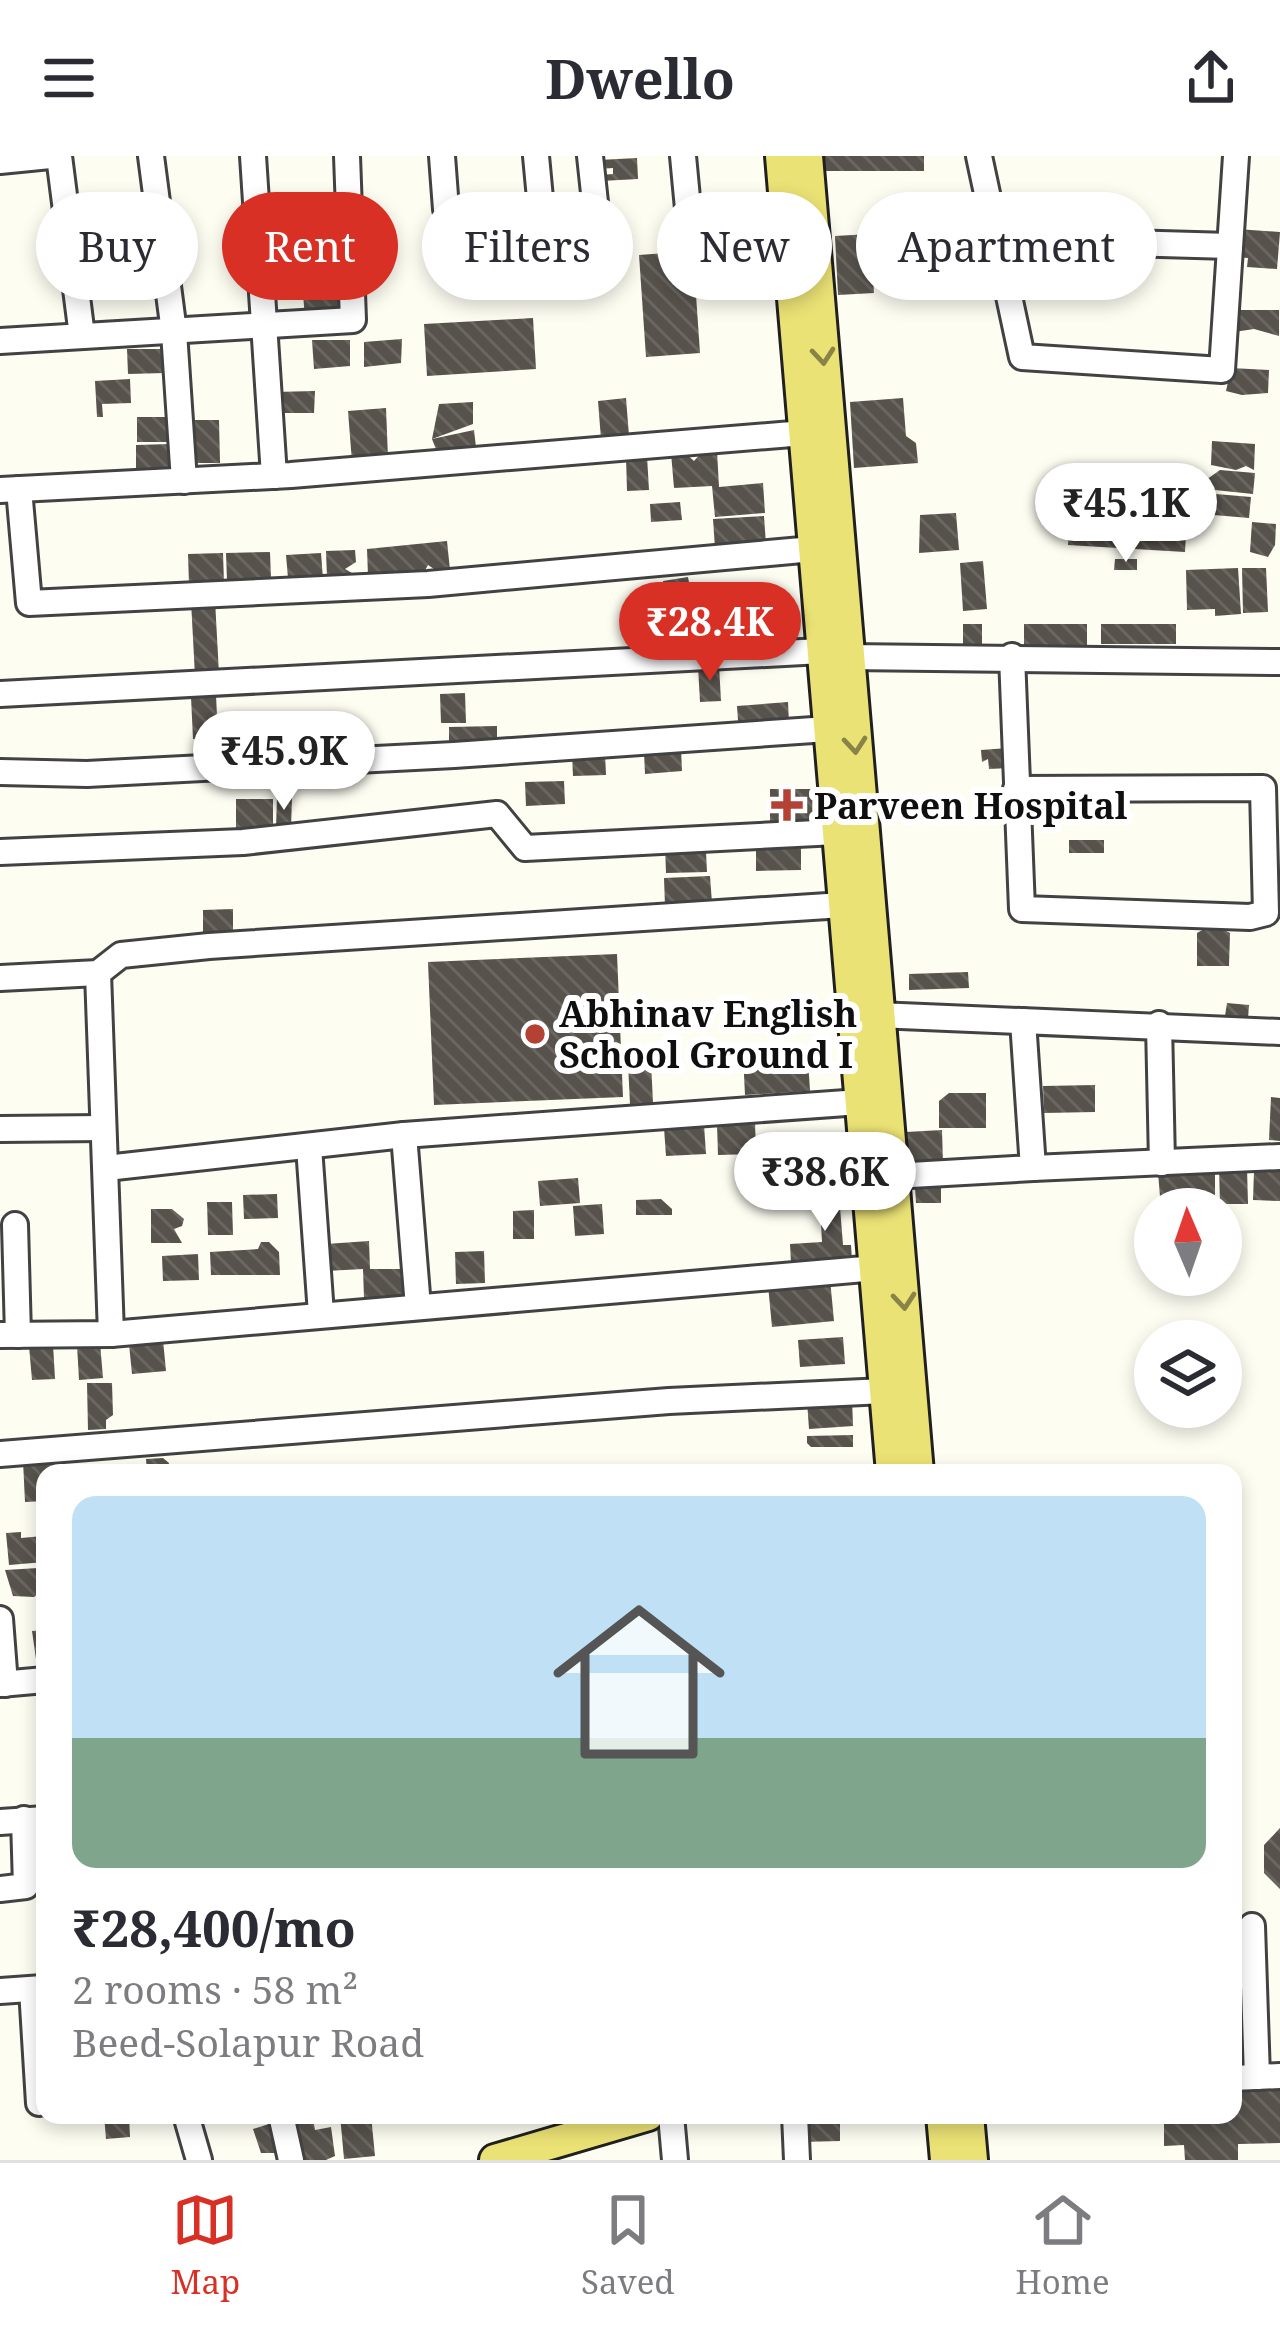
<!DOCTYPE html>
<html lang="en">
<head>
<meta charset="utf-8">
<style>
  :root { --surface:#fff; --page:#f2f2f3; --text:#2b2b33; --muted:#7c7c81; --line:#e1e1e2; --accent:#d93025 }
  body { margin:0; font-family:"Noto Serif",serif; background:var(--page); color:var(--text); height:100vh; display:flex; flex-direction:column; font-size:45px; white-space:nowrap }
  * { box-sizing:border-box; margin:0 }
  p { font-size:39px; color:var(--muted) }
  .icon { flex:none; width:66px; height:66px; fill:none; stroke:currentColor; stroke-width:2; stroke-linecap:round; stroke-linejoin:round }
  .map { position:relative; flex:1; overflow:hidden }
  .drawer { position:absolute; left:36px; top:1308px; width:1206px; height:660px; display:flex; flex-direction:column; background:var(--surface); border-radius:24px; box-shadow:0 6px 18px #0003 }
  .drawer>* { flex:none }
  .hud { position:absolute; left:36px; top:36px; width:1209px; height:108px; display:flex; gap:24px }
  .needle { width:78px; rotate:358deg }
  .fabs { position:absolute; left:1134px; top:1032px; display:grid; gap:24px }
  .fabs a { display:grid; place-items:center; width:108px; height:108px; border-radius:50%; background:var(--surface); box-shadow:0 6px 18px #0003; font-size:60px }
  .price { position:absolute; translate:-50% -102px; padding:0 27px; border-radius:42px; background:#fff; color:#222; font-size:39px; line-height:78px; filter:drop-shadow(0 3px 6px #0008) }
  .price::after { content:''; position:absolute; left:50%; top:72px; width:36px; height:27px; margin-left:-18px; background:inherit; clip-path:polygon(0 0,100% 0,50% 100%) }
  .price.current { background:var(--accent); color:#fff }
  ul { padding:0; list-style:none }
  li { display:grid; align-content:center; gap:24px; height:636px; padding:0 36px }
  li+li { border-top:3px solid var(--line) }
  li span { display:grid; place-items:center; height:372px; border-radius:24px; color:#555 }
  li>.icon { margin-inline-start:auto }
  span .icon { width:216px; height:216px; fill:#fffc; stroke-width:1 }
  li b { font-size:51px }
  .chip { padding:0 42px; border-radius:54px; background:var(--surface); box-shadow:0 6px 18px #0003; font-size:42px; line-height:108px }
  .chip.current { background:var(--accent); color:#fff }
  header { display:flex; justify-content:space-between; align-items:center; height:156px; padding:0 36px; background:var(--surface); font-size:54px; font-weight:700 }
  .dock { display:flex; justify-content:space-around; align-items:center; height:168px; border-top:3px solid var(--line); background:var(--surface); font-size:33px; color:var(--muted) }
  .dock a { display:grid; justify-items:center; gap:6px }
  .dock .current { color:var(--accent) }
  .map>svg:first-child { display:block }
</style>
</head>
<body>
<header><svg class="icon" aria-label="menu" viewBox="0 0 24 24"><path d="M4 6h16M4 12h16M4 18h16"/></svg>Dwello<svg class="icon" aria-label="share" viewBox="0 0 24 24"><path d="M12 15V3M7 8l5-5 5 5M5 13v7h14v-7"/></svg></header>
<div class="map">
<svg width="1280" height="2004" viewBox="0 0 1280 2004">
  <defs>
    <pattern id="building-back-hatch" width="6" height="6" patternUnits="userSpaceOnUse" patternTransform="scale(3)"><rect width="6" height="6" fill="#57524c"/><path d="M-1 5l2 2M0 0l6 6M5-1l2 2" fill="none" stroke="#6a6661"/></pattern>
  </defs>
  <rect width="100%" height="100%" fill="#fefdf2"/>
  <g fill="url(#building-back-hatch)">
    <rect x="817" y="0" width="107" height="15"/>
    <polygon points="637,2 638,23 601,25 601,19 613,18 613,12 599,13 599,4"/>
    <polygon points="1237,73 1280,76 1277,113 1247,111 1248,102 1235,101"/>
    <polygon points="870,78 874,137 838,139 835,80"/>
    <polygon points="693,95 700,197 646,201 639,99"/>
    <polygon points="159,106 160,126 141,127 138,122 139,128 131,128 131,121 125,121 126,128 117,129 116,109"/>
    <polygon points="312,117 312,138 344,135 346,158 305,162 303,138 269,139 269,118"/>
    <polygon points="1234,154 1279,154 1279,180 1254,173 1234,176"/>
    <polygon points="533,162 536,213 427,220 424,168"/>
    <polygon points="402,183 401,207 364,211 364,186"/>
    <polygon points="312,184 350,184 350,210 314,213"/>
    <polygon points="127,193 165,193 161,200 165,217 128,218"/>
    <polygon points="1231,212 1269,214 1268,237 1242,239 1226,235"/>
    <polygon points="130,223 131,247 102,248 103,261 97,261 95,225"/>
    <polygon points="315,235 314,257 276,257 274,236"/>
    <polygon points="626,242 629,280 601,283 598,245"/>
    <polygon points="903,242 906,280 916,287 918,307 854,312 850,246"/>
    <polygon points="473,246 473,268 432,283 439,248"/>
    <polygon points="386,252 388,302 352,306 348,255"/>
    <rect x="137" y="261" width="32" height="25"/>
    <polygon points="188,264 219,264 220,307 188,307"/>
    <polygon points="474,274 477,300 439,301 432,283"/>
    <polygon points="1212,285 1255,288 1254,314 1246,310 1236,314 1211,309"/>
    <polygon points="171,288 171,314 136,315 136,289"/>
    <polygon points="717,295 719,331 763,327 765,357 715,361 712,330 674,332 671,297 684,296 694,305 702,296"/>
    <polygon points="647,300 649,334 627,335 626,301"/>
    <polygon points="1220,314 1255,317 1253,338 1205,333 1203,326"/>
    <polygon points="1072,318 1189,325 1185,396 1068,389"/>
    <polygon points="1204,337 1251,341 1249,362 1202,358"/>
    <polygon points="680,346 682,364 651,366 650,348"/>
    <polygon points="956,357 959,394 919,397 920,359"/>
    <polygon points="764,360 766,389 715,392 713,363"/>
    <polygon points="1252,366 1276,368 1275,389 1268,401 1250,396"/>
    <polygon points="447,385 450,414 437,415 428,409 423,418 368,420 367,393"/>
    <polygon points="355,394 356,406 345,413 357,420 327,422 326,395"/>
    <polygon points="270,396 271,423 227,425 226,397"/>
    <polygon points="223,397 224,427 189,428 188,398"/>
    <polygon points="321,397 323,423 288,422 286,399"/>
    <polygon points="1115,403 1137,403 1137,414 1114,414"/>
    <polygon points="983,405 987,453 963,455 960,407"/>
    <polygon points="1238,412 1241,458 1215,460 1215,453 1187,454 1186,414"/>
    <polygon points="1242,412 1266,412 1268,456 1243,457"/>
    <polygon points="688,421 692,443 666,447 663,425"/>
    <polygon points="215,444 219,518 195,520 191,445"/>
    <rect x="963" y="468" width="19" height="24"/>
    <polygon points="1024,468 1087,468 1087,490 1024,491"/>
    <rect x="1101" y="468" width="75" height="20"/>
    <polygon points="719,509 721,545 700,546 698,510"/>
    <polygon points="465,537 466,567 441,567 440,538"/>
    <polygon points="216,539 218,581 193,583 191,541"/>
    <polygon points="788,546 789,567 744,570 738,565 737,550"/>
    <polygon points="497,570 497,591 449,592 449,571"/>
    <polygon points="1008,592 1009,612 989,613 988,603 982,606 981,594"/>
    <polygon points="681,593 682,615 645,618 644,596"/>
    <polygon points="605,597 606,619 573,620 572,599"/>
    <polygon points="564,625 565,648 526,650 525,626"/>
    <polygon points="770,633 814,633 815,664 770,665"/>
    <polygon points="277,642 292,642 291,672 276,671"/>
    <polygon points="236,643 273,643 273,672 236,673"/>
    <polygon points="756,684 801,684 801,714 756,715"/>
    <rect x="1069" y="684" width="35" height="13"/>
    <polygon points="665,690 681,697 689,690 694,697 706,696 707,716 666,717"/>
    <polygon points="710,720 712,747 665,750 664,722"/>
    <polygon points="233,753 233,781 203,781 203,754"/>
    <polygon points="1213,768 1230,777 1229,810 1197,810 1197,777"/>
    <polygon points="617,798 623,941 434,949 428,806"/>
    <polygon points="968,816 969,832 909,834 909,818"/>
    <polygon points="1227,847 1249,849 1248,863 1225,860"/>
    <polygon points="796,896 808,904 810,935 745,939 743,899"/>
    <polygon points="651,906 653,947 630,948 628,907"/>
    <polygon points="1095,929 1095,956 1044,957 1043,930"/>
    <polygon points="949,937 986,937 986,972 939,972 939,945"/>
    <polygon points="1271,941 1280,942 1280,985 1269,984"/>
    <polygon points="755,966 756,998 718,999 717,968"/>
    <polygon points="704,969 706,998 666,1000 664,972"/>
    <polygon points="942,974 943,1008 908,1010 906,976"/>
    <polygon points="820,995 823,1028 755,1034 753,1001"/>
    <polygon points="1219,1012 1247,1012 1248,1048 1220,1048"/>
    <polygon points="1215,1013 1215,1052 1161,1053 1158,1016"/>
    <polygon points="1254,1015 1280,1016 1280,1045 1253,1044"/>
    <polygon points="578,1022 580,1047 540,1050 538,1025"/>
    <polygon points="915,1031 941,1031 941,1047 916,1047"/>
    <polygon points="831,1032 849,1050 840,1051 843,1089 851,1089 852,1104 791,1107 790,1088 822,1086 819,1033"/>
    <polygon points="277,1038 278,1062 244,1063 243,1039"/>
    <polygon points="661,1043 672,1053 672,1059 636,1059 636,1044"/>
    <polygon points="207,1046 232,1046 233,1079 208,1079"/>
    <polygon points="602,1048 604,1078 575,1080 573,1050"/>
    <polygon points="151,1053 172,1053 184,1063 182,1070 174,1073 182,1087 151,1087"/>
    <polygon points="534,1054 534,1083 513,1083 513,1055"/>
    <polygon points="369,1085 370,1113 403,1113 404,1142 364,1142 363,1113 326,1115 326,1088"/>
    <polygon points="261,1086 269,1086 279,1096 280,1119 211,1119 210,1096 258,1093"/>
    <polygon points="484,1095 485,1127 456,1128 455,1096"/>
    <polygon points="198,1098 199,1124 163,1125 162,1100"/>
    <polygon points="830,1123 834,1165 772,1171 768,1129"/>
    <polygon points="843,1181 845,1208 800,1211 798,1184"/>
    <polygon points="163,1184 166,1215 132,1218 129,1188"/>
    <polygon points="100,1187 103,1222 79,1224 77,1189"/>
    <polygon points="53,1188 55,1223 32,1224 29,1190"/>
    <polygon points="87,1227 112,1227 113,1259 106,1264 106,1273 88,1274"/>
    <polygon points="852,1242 853,1270 809,1273 807,1245"/>
    <polygon points="853,1279 853,1291 811,1291 807,1287 807,1280"/>
    <polygon points="163,1302 169,1307 167,1317 147,1317 146,1303"/>
    <polygon points="60,1303 61,1317 45,1317 45,1345 25,1346 23,1305"/>
    <polygon points="21,1376 21,1382 43,1380 45,1406 9,1409 6,1377"/>
    <polygon points="38,1412 41,1436 34,1441 13,1440 5,1414"/>
    <polygon points="45,1474 45,1509 37,1510 32,1475"/>
    <polygon points="1280,1672 1280,1733 1264,1717 1264,1689"/>
    <polygon points="1280,1934 1280,1987 1238,1988 1238,2004 1185,2004 1184,1989 1164,1990 1164,1959 1233,1959 1233,1935"/>
    <polygon points="104,1959 129,1959 130,1981 106,1983"/>
    <polygon points="340,1959 371,1959 375,2000 344,2003"/>
    <polygon points="800,1959 840,1959 840,1985 801,1986"/>
    <polygon points="313,1963 315,1974 331,1971 335,2000 326,2004 302,2004 296,1966"/>
    <polygon points="272,1967 281,1997 261,1997 253,1973"/>
  </g>
  <g fill="none" stroke-linecap="round" stroke-linejoin="round">
    <defs>
      <g id="minor">
        <polyline points="59,0 82,180"/>
        <polyline points="151,0 174,176 184,325"/>
        <polyline points="253,0 274,320"/>
        <polyline points="442,0 446,53"/>
        <polyline points="536,0 541,53"/>
        <polyline points="590,0 597,65"/>
        <polyline points="683,0 689,63"/>
        <polyline points="979,0 1022,201 1222,214 1236,0"/>
        <polyline points="0,5 50,0"/>
        <polyline points="1001,88 1091,86 1230,90"/>
        <polyline points="0,185 353,164 347,0"/>
        <polyline points="19,333 29,447 428,428 813,393"/>
        <polyline points="0,334 291,319 804,277"/>
        <polyline points="1012,500 1022,753 1250,761 1266,757 1263,632 1016,633"/>
        <polyline points="848,501 1280,506"/>
        <polyline points="0,538 822,495"/>
        <polyline points="0,616 87,618 454,599 828,573"/>
        <polyline points="0,696 243,686 497,658 525,692 837,676"/>
        <polyline points="98,817 111,1178"/>
        <polyline points="0,822 98,817 121,799 209,790 843,749"/>
        <polyline points="877,859 1280,876"/>
        <polyline points="1023,865 1033,1012 1280,1001"/>
        <polyline points="1159,868 1162,1007"/>
        <polyline points="0,973 103,972"/>
        <polyline points="404,979 418,1151"/>
        <polyline points="309,991 321,1158"/>
        <polyline points="106,1012 404,979 860,946"/>
        <polyline points="893,1020 1033,1012"/>
        <polyline points="15,1069 18,1179"/>
        <polyline points="0,1179 111,1178 876,1112"/>
        <polyline points="0,1298 669,1245 885,1235"/>
        <polyline points="0,1463 5,1528"/>
        <polyline points="0,1528 45,1524"/>
        <polyline points="0,1666 45,1663"/>
        <polyline points="0,1733 26,1730 24,1663"/>
        <polyline points="1252,1770 1257,1921"/>
        <polyline points="32,1833 39,1947 45,1946"/>
        <polyline points="0,1835 43,1832"/>
        <polyline points="1233,1922 1280,1920"/>
        <polyline points="186,1959 199,2004"/>
        <polyline points="281,1959 291,2004"/>
        <polyline points="671,1959 675,2004"/>
        <polyline points="795,1959 797,2004"/>
      </g>
      <g id="major">
        <polyline points="781,0 892,1317"/>
        <polyline points="807,0 918,1317"/>
        <polyline points="942,1959 946,2004"/>
        <polyline points="968,1959 972,2004"/>
        <polyline points="495,2004 648,1959"/>
      </g>
    </defs>
    <use href="#minor" stroke="#424242" stroke-width="30"/>
    <use href="#major" stroke="#202020" stroke-width="36"/>
    <use href="#minor" stroke="#fff" stroke-width="24"/>
    <use href="#major" stroke="#ebe275" stroke-width="30"/>
  </g>
  <defs><path id="oneway-chevron" d="M-2-3.5L2.5 0L-2 3.5" fill="none" stroke-width="1.6" stroke-linecap="round" stroke-linejoin="round" transform="scale(3)"/></defs>
  <g stroke="#888347">
    <use href="#oneway-chevron" transform="translate(823 200) rotate(85)"/>
    <use href="#oneway-chevron" transform="translate(855 589) rotate(85)"/>
    <use href="#oneway-chevron" transform="translate(904 1145) rotate(85)"/>
  </g>
  <g fill="#b34234" stroke="#fff" stroke-width="4.5">
    <path d="M781 631h12v12h12v12h-12v12h-12v-12h-12v-12h12z"/>
    <circle cx="535" cy="878" r="12"/>
  </g>
  <g text-anchor="middle" dominant-baseline="central" stroke-width="12" stroke-linejoin="round" paint-order="stroke">
    <g font-size="36" font-weight="bold" fill="#0f0f0f" stroke="#fff" text-anchor="start">
      <text x="814" y="649">Parveen Hospital</text>
      <text x="559" y="857">Abhinav English<tspan x="559" dy="41">School Ground I</tspan></text>
    </g>
  </g>
</svg>
<div class="fabs">
<a><svg class="needle" viewBox="-14 -14 28 28"><path d="M0-13l5 13h-10z" fill="#e53935"/><path d="M0 13l5-13h-10z" fill="#7c7c81"/></svg></a>
<a><svg class="icon" aria-label="layers" viewBox="0 0 24 24"><path d="M12 4l9 5-9 5-9-5zM3 14l9 5 9-5"/></svg></a>
</div>
<b class="price" style="left:1126px;top:409px">₹45.1K</b>
<b class="price current" style="left:710px;top:528px">₹28.4K</b>
<b class="price" style="left:284px;top:657px">₹45.9K</b>
<b class="price" style="left:825px;top:1078px">₹38.6K</b>
<div class="hud">
<a class="chip">Buy</a>
<a class="chip current">Rent</a>
<a class="chip">Filters</a>
<a class="chip">New</a>
<a class="chip">Apartment</a>
</div>
<section class="drawer">
<ul>
<li><span style="background:linear-gradient(#bfe0f5 65%,#7fa58c 0)"><svg class="icon" aria-label="home" viewBox="0 0 24 24"><path d="M3 11l9-7 9 7M6 9v11h12V9"/></svg></span><div><b>₹28,400/mo</b><p>2 rooms · 58 m²</p><p>Beed-Solapur Road</p></div></li>
</ul>
</section>
</div>
<nav class="dock">
<a class="current"><svg class="icon" aria-label="map" viewBox="0 0 24 24"><path d="M3 6l6-2 6 2 6-2v14l-6 2-6-2-6 2zM9 4v14M15 6v14"/></svg>Map</a>
<a><svg class="icon" aria-label="saved" viewBox="0 0 24 24"><path d="M7 4h10v16l-5-4-5 4z"/></svg>Saved</a>
<a><svg class="icon" aria-label="home" viewBox="0 0 24 24"><path d="M3 11l9-7 9 7M6 9v11h12V9"/></svg>Home</a>
</nav>
</body>
</html>
